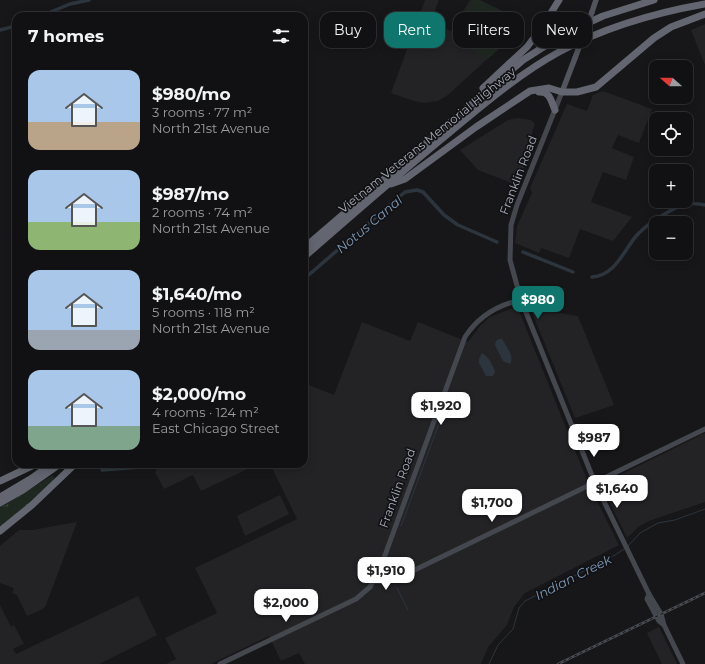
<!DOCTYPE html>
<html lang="en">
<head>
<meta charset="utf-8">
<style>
  :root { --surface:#111113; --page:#1a1a1c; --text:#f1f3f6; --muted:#9c9da0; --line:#303133; --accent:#0f766e }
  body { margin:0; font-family:Montserrat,sans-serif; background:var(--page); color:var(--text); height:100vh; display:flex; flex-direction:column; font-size:15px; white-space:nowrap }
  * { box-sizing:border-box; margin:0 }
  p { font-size:13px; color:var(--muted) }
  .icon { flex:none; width:22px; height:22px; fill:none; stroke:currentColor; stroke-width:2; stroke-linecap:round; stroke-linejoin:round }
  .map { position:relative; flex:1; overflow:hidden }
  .details { position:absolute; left:12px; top:12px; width:296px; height:456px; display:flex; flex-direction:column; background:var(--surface); border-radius:12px; box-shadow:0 2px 10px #0003,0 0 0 1px var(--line) }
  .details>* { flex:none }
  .guide { position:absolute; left:320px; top:12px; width:325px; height:36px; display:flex; gap:8px }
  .needle { width:26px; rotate:291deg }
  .tools { position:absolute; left:649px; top:60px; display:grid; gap:8px }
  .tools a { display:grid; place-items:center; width:44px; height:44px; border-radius:8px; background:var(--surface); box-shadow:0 2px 10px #0003,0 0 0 1px var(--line); font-size:20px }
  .price { position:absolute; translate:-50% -34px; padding:0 9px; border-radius:8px; background:#fff; color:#222; font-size:13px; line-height:26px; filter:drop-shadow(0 1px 2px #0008) }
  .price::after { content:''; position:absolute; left:50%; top:24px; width:12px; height:9px; margin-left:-6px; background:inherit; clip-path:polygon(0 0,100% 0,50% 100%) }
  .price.current { background:var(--accent); color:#fff }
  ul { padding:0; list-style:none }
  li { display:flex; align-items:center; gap:12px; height:100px; padding:0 16px }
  li span { display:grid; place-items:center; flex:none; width:112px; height:80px; border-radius:12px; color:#555 }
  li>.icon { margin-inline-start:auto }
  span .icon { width:48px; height:48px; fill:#fffc; stroke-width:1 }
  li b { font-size:17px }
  h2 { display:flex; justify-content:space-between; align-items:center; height:48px; padding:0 16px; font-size:17px }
  .chip { padding:0 14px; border-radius:12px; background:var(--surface); box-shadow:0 2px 10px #0003,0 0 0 1px var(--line); font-size:14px; line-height:36px }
  .chip.current { background:var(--accent); color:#fff }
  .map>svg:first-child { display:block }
</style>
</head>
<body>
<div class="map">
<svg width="705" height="664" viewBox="0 0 705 664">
  <defs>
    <pattern id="grass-tufts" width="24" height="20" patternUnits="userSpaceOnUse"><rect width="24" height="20" fill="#1e2820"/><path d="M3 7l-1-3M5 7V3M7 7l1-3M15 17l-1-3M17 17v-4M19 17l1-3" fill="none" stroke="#3c443e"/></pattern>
  </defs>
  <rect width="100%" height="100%" fill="#171719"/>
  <g fill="#232326">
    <polygon points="425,0 439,0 430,23 451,31 470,0 480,0 518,18 524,25 448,95 438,101 424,103 414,101 391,93"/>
    <polygon points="705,24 705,65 691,30"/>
    <polygon points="603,91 652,109 639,143 618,135 612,148 634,157 626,180 603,172 591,202 632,217 613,241 580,229 569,258 541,248 539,253 515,243 517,226 532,193 530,188 567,104 587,111 593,95"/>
    <polygon points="518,118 531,120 535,124 532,133 533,143 517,185 478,170 460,150 508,120"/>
    <polygon points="513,308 519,311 589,485 619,545 525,593 514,607 507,625 488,647 481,664 305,664 299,653 281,661 269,636 211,664 166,664 176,659 165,638 217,613 195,568 297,519 270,464 304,464 304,383 334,395 362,322 410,341 418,322 468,342 481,325 490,317"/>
    <polygon points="537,309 578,316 614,405 575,418 532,312"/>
    <polygon points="705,433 705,502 649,521 638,527 627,538 605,493 604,483"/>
    <polygon points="160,464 258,464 201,491 193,475 164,489 155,472"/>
    <polygon points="280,495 289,514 245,536 237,516"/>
    <polygon points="77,522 46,605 43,609 27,616 17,595 12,593 14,588 0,583 0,546 19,530 32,530"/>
    <polygon points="138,596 157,635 99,664 0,664 0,605 11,627 14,625 24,644 13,649 16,654"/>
    <polygon points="659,627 677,664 662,664 647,633"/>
  </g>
  <polygon fill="url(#grass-tufts)" points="53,475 55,481 0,528 0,508"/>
  <polygon fill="#1e2820" points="473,0 478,0 516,18 522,26 521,29 488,59 452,38 452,35"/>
  <g fill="#2c353e">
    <path d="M499,339H502C506,346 515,356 510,364L503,361L495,345L496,341Z"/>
    <path d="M482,353C488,356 493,365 495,372L493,376H486L479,363V359Z"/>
  </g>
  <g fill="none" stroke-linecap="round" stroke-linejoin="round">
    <g stroke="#2c353e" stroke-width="1">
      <polyline points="401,526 448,399"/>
      <polyline points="628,546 640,533 658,523 675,520 705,509"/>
      <polyline points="397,588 408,610"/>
      <polyline points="489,664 498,645 513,629 519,608 525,601 615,555 624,549"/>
    </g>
    <g stroke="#2c353e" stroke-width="3.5">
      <polyline points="41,16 70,4 89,0"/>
      <polyline points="0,30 16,26"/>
      <polyline points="523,252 573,272"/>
      <path d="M592,277C616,275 623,251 637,235C647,224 673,207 687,204C692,203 699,204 705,205"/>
      <polyline points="304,279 405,192 417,190 423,192 444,215 458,225 497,242"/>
      <polyline points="146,466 152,464"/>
      <polyline points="102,470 141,467"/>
    </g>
    <g stroke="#45474f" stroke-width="5">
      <polyline points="562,92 517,205 511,225 510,260 521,300 595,483 649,594 661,614 664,625 683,664"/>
      <polyline points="381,566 388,577 395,579"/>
      <polyline points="374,581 388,582 396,579 705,429"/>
      <polyline points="649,594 647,599 659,621 664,625"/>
      <path d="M220,664L356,599L370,587L381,566L465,337C478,317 497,305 521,300"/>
    </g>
    <g stroke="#53555e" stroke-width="5.5">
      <polyline points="592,12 596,0"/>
      <polyline points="562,92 575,58"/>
    </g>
    <g stroke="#636670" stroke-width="7">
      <polyline points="483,88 527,47 543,26 559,0"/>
      <path d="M539,92C550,91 551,101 555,110"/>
      <polyline points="391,184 405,179 476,127 530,91 549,88 562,92 577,92 596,87 654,38 671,27 705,14"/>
      <polyline points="304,248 523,60 564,34 603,16 654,0"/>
      <path d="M304,257C352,215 400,173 449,133C484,104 519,74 559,52C605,27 654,13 705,4"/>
      <polyline points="0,481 36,464"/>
      <polyline points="0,497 32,478 51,464"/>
      <polyline points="0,503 23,490 60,464"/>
      <polyline points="0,531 32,505 75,464"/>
    </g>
    <defs>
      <polyline id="rail" points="558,664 705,593"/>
    </defs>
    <use href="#rail" stroke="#4a4c54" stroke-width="2.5"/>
    <use href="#rail" stroke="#121214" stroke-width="1" stroke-dasharray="3" stroke-linecap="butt"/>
    <polyline stroke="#53555e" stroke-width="5.5" points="575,58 592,12"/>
  </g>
  <g text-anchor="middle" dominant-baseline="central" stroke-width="3.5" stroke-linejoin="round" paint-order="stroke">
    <g font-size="12" fill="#a8acba" stroke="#121214">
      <text transform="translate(427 140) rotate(-39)">Vietnam Veterans Memorial Highway</text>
      <text transform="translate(518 175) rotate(-69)">Franklin Road</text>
      <text transform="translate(397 488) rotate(-70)">Franklin Road</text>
    </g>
    <g font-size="13" font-style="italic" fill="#7d99b7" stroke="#121214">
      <text transform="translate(369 224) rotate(-40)">Notus Canal</text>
      <text transform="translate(573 577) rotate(-27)">Indian Creek</text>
    </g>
  </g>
</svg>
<div class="tools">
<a><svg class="needle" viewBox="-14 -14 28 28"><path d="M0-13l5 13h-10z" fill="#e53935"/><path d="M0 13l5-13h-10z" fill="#9c9da0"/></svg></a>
<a><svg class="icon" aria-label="locate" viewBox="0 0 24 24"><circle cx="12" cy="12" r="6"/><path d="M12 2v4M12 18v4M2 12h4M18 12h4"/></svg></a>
<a>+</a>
<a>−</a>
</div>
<b class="price current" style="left:538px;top:320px">$980</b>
<b class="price" style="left:441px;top:426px">$1,920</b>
<b class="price" style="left:594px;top:458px">$987</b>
<b class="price" style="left:617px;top:509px">$1,640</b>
<b class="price" style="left:492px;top:523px">$1,700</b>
<b class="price" style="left:386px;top:591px">$1,910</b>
<b class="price" style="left:286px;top:623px">$2,000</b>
<div class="guide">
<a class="chip">Buy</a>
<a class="chip current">Rent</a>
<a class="chip">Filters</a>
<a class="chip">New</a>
</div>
<section class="details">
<h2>7 homes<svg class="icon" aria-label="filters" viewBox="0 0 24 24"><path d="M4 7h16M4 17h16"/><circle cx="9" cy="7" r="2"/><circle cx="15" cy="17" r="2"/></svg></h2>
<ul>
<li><span style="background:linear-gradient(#a9c7e8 65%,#b9a48a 0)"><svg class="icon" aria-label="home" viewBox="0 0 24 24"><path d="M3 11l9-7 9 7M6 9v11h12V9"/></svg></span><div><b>$980/mo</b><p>3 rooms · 77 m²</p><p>North 21st Avenue</p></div></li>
<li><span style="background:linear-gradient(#a9c7e8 65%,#8fb573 0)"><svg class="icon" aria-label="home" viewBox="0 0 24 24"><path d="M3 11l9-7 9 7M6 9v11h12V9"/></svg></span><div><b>$987/mo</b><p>2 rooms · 74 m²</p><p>North 21st Avenue</p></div></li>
<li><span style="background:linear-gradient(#a9c7e8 75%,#9aa5b1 0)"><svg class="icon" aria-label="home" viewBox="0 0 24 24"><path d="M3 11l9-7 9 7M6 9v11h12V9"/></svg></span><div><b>$1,640/mo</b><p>5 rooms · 118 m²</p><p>North 21st Avenue</p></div></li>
<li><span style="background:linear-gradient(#a9c7e8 70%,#7fa58c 0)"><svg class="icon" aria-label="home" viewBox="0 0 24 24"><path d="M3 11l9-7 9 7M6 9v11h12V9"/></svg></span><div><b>$2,000/mo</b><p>4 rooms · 124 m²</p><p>East Chicago Street</p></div></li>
</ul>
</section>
</div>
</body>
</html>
